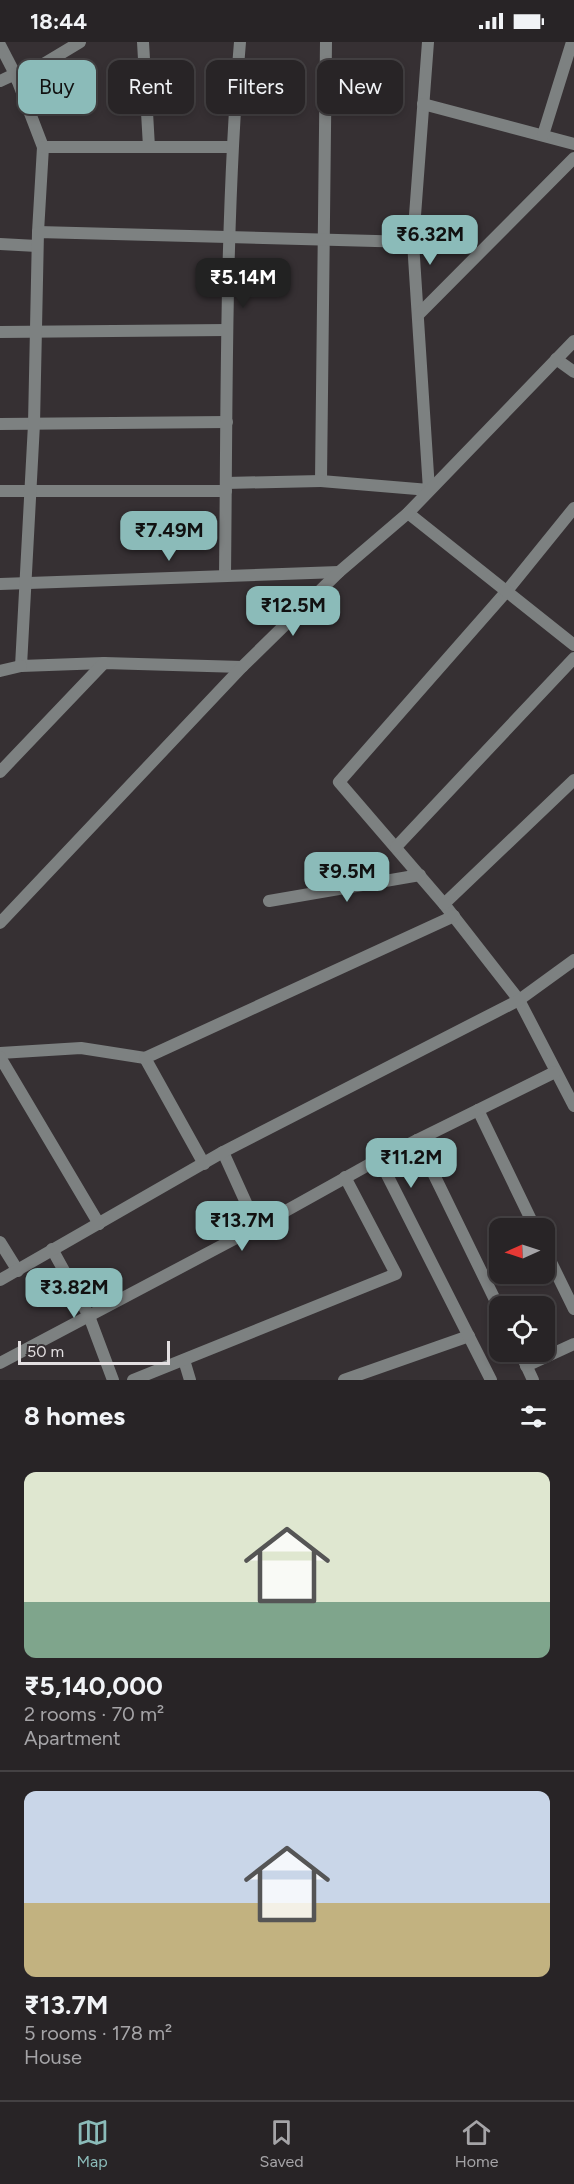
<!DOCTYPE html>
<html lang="en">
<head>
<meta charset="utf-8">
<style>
  :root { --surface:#282426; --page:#343032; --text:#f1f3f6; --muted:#a5a4a7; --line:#444143; --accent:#8bbbb9 }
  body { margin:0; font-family:Figtree,sans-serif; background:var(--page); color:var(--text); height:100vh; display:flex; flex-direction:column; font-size:22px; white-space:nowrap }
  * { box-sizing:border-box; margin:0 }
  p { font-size:20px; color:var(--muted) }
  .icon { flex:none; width:33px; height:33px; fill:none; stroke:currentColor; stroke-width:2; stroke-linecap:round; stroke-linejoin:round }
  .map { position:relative; height:1338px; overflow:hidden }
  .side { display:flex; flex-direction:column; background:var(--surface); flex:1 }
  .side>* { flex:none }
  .banner { position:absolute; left:18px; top:18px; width:538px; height:54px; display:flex; gap:12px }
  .needle { width:39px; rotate:267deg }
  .tools { position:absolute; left:489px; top:1176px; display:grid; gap:12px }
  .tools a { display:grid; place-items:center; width:66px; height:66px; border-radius:12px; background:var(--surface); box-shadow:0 3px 9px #0003,0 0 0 2px var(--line); font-size:30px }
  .scale { position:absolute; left:18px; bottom:15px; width:152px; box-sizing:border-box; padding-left:6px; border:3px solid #e3dfe1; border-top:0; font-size:16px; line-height:21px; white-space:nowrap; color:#e3dfe1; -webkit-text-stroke:4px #363033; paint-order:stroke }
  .price { position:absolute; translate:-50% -51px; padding:0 14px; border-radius:12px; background:var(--accent); color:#111; font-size:20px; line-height:39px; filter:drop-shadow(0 2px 3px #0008) }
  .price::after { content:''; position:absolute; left:50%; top:36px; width:18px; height:14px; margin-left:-9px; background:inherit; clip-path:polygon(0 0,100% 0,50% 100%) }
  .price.current { background:#222; color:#fff }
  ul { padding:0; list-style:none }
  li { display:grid; align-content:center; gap:12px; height:318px; padding:0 24px }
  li+li { border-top:2px solid var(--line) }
  li span { display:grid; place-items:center; height:186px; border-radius:12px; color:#555 }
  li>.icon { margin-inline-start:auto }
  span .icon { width:108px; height:108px; fill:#fffc; stroke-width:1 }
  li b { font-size:26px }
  h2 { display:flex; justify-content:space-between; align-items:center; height:72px; padding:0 24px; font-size:26px }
  .tag { padding:0 21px; border-radius:12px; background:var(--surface); box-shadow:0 3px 9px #0003,0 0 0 2px var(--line); font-size:21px; line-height:54px }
  .tag.current { background:var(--accent); color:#111 }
  .status { display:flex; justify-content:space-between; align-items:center; height:42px; padding:0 30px; background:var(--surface); direction:ltr }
  .status svg { height:16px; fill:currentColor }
  .tabs { display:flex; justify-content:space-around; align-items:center; height:84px; border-top:2px solid var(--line); background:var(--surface); font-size:16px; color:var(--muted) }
  .tabs a { display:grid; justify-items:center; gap:3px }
  .tabs .current { color:var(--accent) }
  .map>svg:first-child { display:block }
</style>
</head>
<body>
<div class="status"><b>18:44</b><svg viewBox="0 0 49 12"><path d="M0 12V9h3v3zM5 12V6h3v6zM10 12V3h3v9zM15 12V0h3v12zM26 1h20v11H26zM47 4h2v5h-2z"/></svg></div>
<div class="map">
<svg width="574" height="1338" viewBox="0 0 574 1338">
  <rect width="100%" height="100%" fill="#363033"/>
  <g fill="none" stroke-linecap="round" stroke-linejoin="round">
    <g stroke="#7d8181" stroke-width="12">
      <polyline points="143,0 149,105"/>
      <polyline points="326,0 321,439 429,448 413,200 428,0"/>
      <polyline points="0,3 15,32"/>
      <polyline points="17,38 80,0"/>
      <polyline points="0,39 15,32 43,105 38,190"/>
      <polyline points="423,62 574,102"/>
      <polyline points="543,93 572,0"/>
      <polyline points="43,105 231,105"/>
      <polyline points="0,202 37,204"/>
      <polyline points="418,273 574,116"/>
      <polyline points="0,290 227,288"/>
      <polyline points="556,317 574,330"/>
      <polyline points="0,382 227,380"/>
      <polyline points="226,441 321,439"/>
      <polyline points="0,449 226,449"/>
      <polyline points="574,466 506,550 339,740 444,862 519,958 574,1064"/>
      <polyline points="408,471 574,603"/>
      <path d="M225,533C227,355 225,177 240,0"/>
      <polyline points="0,542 339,530"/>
      <polyline points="242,625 104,621 21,624 34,382 38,190 413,200"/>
      <polyline points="0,629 21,624"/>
      <polyline points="0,730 104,621"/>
      <polyline points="396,805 574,616"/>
      <polyline points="269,859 420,833"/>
      <polyline points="444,862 574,738"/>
      <polyline points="0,1011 81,1006 145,1016"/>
      <polyline points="0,1015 99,1182"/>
      <polyline points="478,1068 535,1186"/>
      <polyline points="417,1098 500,1268"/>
      <polyline points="223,1110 257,1185"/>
      <polyline points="204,1122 145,1016 454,874"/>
      <polyline points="0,1200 18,1229"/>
      <polyline points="544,1206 574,1267"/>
      <polyline points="52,1207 89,1274 113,1338"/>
      <polyline points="0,1238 223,1110 519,958 574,918"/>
      <polyline points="520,1310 533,1338"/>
      <polyline points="184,1318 190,1338"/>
      <polyline points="0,1321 257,1185 379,1117"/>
      <polyline points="526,1324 574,1302"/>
      <polyline points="133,1338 396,1232 345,1135"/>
      <polyline points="344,1338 469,1294"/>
      <polyline points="491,1338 379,1117 555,1030"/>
    </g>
    <polyline stroke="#7d8181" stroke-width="12" points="0,881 242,625 339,530 408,471 574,299"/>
  </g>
</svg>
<div class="tools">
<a><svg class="needle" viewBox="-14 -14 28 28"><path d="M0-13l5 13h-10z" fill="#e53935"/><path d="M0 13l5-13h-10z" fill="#a5a4a7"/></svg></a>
<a><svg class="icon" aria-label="locate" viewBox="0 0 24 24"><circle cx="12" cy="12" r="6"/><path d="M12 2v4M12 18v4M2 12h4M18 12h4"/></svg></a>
</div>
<div class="scale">50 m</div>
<b class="price" style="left:430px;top:224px">₹6.32M</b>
<b class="price current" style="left:243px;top:267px">₹5.14M</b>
<b class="price" style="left:169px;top:520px">₹7.49M</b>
<b class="price" style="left:293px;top:595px">₹12.5M</b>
<b class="price" style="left:347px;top:861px">₹9.5M</b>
<b class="price" style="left:411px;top:1147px">₹11.2M</b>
<b class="price" style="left:242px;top:1210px">₹13.7M</b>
<b class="price" style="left:74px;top:1277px">₹3.82M</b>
<div class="banner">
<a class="tag current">Buy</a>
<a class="tag">Rent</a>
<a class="tag">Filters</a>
<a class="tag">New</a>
</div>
</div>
<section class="side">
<h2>8 homes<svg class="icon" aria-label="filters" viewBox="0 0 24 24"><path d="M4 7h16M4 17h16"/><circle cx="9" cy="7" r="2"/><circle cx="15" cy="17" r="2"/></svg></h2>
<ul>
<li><span style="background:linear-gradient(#dfe7d0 70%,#7fa58c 0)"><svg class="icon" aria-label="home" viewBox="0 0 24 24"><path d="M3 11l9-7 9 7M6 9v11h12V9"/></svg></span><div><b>₹5,140,000</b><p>2 rooms · 70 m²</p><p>Apartment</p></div></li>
<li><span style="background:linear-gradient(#c9d6e8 60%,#c2b280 0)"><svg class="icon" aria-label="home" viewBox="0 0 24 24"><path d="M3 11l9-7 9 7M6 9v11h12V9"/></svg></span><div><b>₹13.7M</b><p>5 rooms · 178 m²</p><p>House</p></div></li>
</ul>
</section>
<nav class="tabs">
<a class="current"><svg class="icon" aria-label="map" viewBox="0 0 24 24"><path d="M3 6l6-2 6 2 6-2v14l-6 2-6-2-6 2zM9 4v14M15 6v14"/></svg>Map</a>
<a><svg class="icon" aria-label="saved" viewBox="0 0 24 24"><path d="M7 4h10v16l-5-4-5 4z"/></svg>Saved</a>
<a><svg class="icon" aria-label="home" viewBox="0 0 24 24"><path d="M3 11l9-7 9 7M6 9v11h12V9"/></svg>Home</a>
</nav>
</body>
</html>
